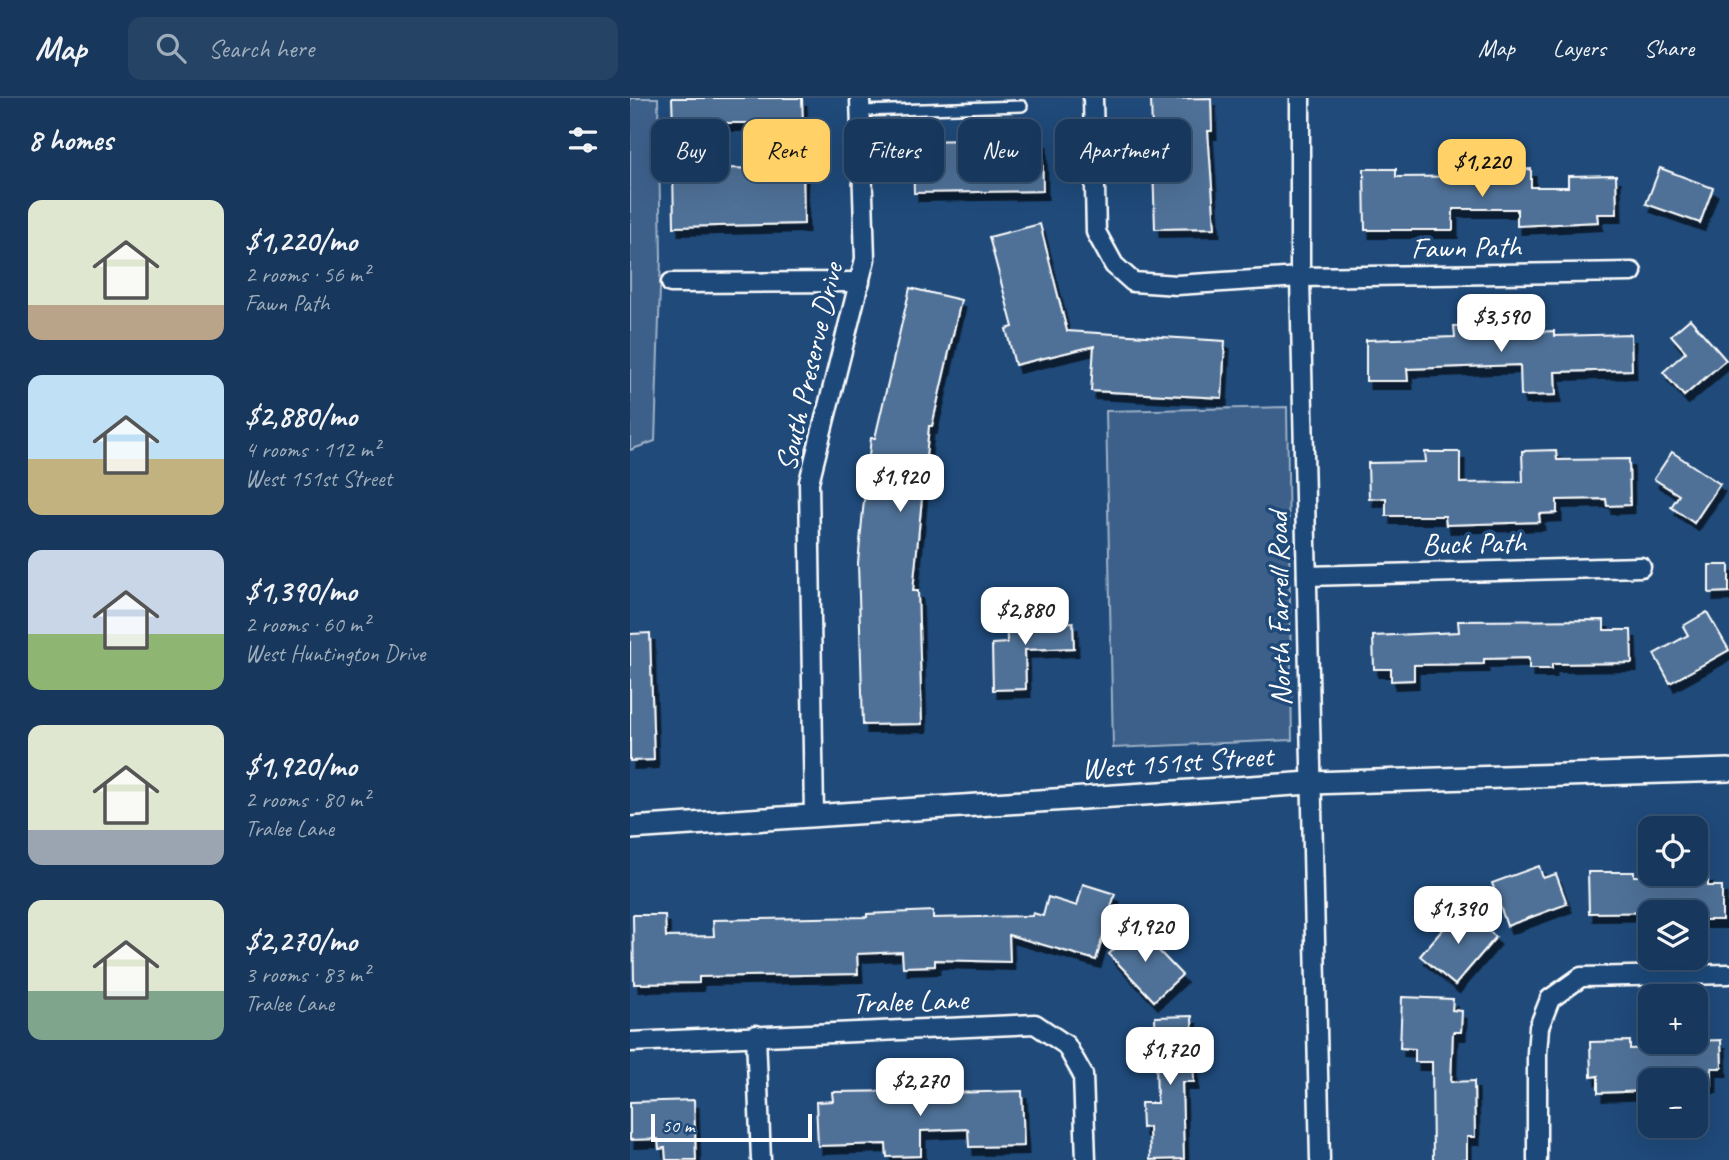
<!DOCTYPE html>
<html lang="en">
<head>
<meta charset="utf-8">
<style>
  :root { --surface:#17385c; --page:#244365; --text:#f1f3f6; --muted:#9eacbb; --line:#365272; --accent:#ffd166 }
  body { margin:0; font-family:Caveat,sans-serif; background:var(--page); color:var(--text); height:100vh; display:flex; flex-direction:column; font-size:26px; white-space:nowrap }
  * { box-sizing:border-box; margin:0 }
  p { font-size:23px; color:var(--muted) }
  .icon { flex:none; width:38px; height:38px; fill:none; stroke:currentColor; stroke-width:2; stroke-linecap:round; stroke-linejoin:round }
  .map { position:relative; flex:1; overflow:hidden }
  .side { display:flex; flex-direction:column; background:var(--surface); width:630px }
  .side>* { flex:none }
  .top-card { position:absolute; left:21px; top:21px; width:665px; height:63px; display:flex; gap:14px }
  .tools { position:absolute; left:1008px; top:718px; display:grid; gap:14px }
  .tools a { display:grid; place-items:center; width:70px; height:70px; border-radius:14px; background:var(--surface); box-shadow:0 7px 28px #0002,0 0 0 2px var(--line); font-size:35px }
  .scale { position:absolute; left:21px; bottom:18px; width:161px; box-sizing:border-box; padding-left:7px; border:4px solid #fff; border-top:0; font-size:19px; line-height:24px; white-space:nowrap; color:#fff; -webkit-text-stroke:5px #1f4a7a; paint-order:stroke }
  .price { position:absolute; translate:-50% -60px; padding:0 16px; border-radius:14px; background:#fff; color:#222; font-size:23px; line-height:46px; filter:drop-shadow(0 2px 4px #0008) }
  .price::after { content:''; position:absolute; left:50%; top:42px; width:21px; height:16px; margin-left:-10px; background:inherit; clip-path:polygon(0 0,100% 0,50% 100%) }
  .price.selected { background:var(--accent); color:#111 }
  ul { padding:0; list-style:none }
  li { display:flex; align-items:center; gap:21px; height:175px; padding:0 28px }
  li span { display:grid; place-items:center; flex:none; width:196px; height:140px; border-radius:14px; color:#555 }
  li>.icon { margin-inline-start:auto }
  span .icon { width:84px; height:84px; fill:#fffc; stroke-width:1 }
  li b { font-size:30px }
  h2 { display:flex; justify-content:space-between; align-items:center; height:84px; padding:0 28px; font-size:30px }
  .pill { padding:0 24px; border-radius:14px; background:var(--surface); box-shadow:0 7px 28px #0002,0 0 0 2px var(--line); font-size:24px; line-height:63px }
  .pill.selected { background:var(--accent); color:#111 }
  header { display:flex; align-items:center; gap:42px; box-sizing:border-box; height:98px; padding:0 35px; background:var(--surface); border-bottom:2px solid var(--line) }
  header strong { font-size:33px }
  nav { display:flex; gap:38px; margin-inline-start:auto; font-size:24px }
  .search { width:490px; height:63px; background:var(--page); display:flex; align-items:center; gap:18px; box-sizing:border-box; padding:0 24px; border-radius:14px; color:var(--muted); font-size:26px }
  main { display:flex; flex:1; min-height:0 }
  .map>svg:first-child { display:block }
</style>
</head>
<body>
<header>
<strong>Map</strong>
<div class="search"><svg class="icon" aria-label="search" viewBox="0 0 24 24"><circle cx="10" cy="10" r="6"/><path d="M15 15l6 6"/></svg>Search here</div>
<nav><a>Map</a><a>Layers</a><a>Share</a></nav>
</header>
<main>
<section class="side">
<h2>8 homes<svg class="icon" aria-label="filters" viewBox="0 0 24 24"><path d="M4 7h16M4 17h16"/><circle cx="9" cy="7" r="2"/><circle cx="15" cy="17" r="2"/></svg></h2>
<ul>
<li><span style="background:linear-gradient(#dfe7d0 75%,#b9a48a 0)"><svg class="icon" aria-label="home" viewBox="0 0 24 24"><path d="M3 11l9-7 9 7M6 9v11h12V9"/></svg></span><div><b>$1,220/mo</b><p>2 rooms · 56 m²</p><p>Fawn Path</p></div></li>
<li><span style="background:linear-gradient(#bfe0f5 60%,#c2b280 0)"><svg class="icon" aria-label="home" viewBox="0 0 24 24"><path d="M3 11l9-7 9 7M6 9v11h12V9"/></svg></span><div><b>$2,880/mo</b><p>4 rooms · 112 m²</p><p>West 151st Street</p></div></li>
<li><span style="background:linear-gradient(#c9d6e8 60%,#8fb573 0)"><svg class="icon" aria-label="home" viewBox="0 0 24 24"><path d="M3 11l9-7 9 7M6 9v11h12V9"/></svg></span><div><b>$1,390/mo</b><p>2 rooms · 60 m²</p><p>West Huntington Drive</p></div></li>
<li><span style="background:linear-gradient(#dfe7d0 75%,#9aa5b1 0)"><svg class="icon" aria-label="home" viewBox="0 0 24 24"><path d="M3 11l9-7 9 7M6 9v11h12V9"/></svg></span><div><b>$1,920/mo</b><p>2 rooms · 80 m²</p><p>Tralee Lane</p></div></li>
<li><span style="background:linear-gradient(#dfe7d0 65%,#7fa58c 0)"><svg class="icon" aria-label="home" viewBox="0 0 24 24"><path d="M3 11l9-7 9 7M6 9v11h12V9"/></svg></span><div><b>$2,270/mo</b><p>3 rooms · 83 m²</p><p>Tralee Lane</p></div></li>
</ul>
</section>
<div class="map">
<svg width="1099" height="1062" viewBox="0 0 1099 1062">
  <defs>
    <filter id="shadow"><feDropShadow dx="4.5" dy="8" stdDeviation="0" flood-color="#0009"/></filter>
  </defs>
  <rect width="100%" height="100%" fill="#1f4a7a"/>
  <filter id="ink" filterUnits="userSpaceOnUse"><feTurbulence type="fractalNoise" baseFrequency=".0143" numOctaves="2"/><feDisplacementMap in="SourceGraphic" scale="14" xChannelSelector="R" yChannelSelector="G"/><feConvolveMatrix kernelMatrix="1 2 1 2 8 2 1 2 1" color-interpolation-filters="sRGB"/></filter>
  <g filter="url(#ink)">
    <g fill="#3c618b" stroke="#9eb0c5" stroke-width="2">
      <polygon points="0,0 28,0 31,159 25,343 0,352"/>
      <polygon points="657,309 662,642 483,650 476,313"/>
    </g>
    <g fill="#507197" stroke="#fff" stroke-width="2" filter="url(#shadow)">
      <polygon points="42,0 172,0 173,25 78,25 78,28 43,28"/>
      <polygon points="581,0 582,33 578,33 585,130 525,131 521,1"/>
      <polygon points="412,41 413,93 284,95 283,43"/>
      <polygon points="173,66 174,126 44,129 43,69 138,71 138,67"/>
      <polygon points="1030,70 1083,90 1070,125 1016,106"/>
      <polygon points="734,71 766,71 766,79 871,78 870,72 901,71 901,89 938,89 938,78 986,77 987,116 967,116 968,124 887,128 887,111 823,111 823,132 735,132"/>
      <polygon points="410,126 437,233 595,243 592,300 461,293 464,248 385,267 376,231 383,229 359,139"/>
      <polygon points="280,190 331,202 302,328 299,328 283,493 288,493 292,626 233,627 228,465 233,412 241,340 245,340"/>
      <polygon points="1060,221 1096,262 1054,298 1033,274 1056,254 1041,237"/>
      <polygon points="906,225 906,234 924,233 924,238 1001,236 1002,272 925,274 926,297 891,298 890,267 777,271 778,283 736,283 736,242 825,239 824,228"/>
      <polygon points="926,352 927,362 999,361 1000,407 977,408 976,401 927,402 927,415 909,416 910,424 816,427 815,418 756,418 756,400 739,401 738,365 796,364 795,354 830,354 830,385 893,384 892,353"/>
      <polygon points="1042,354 1090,386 1064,425 1041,409 1049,397 1024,381"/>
      <polygon points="1079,467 1099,467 1099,494 1079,495"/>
      <polygon points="376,506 394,506 394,526 443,524 444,550 395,552 396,591 363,592 362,546 377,545"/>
      <polygon points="1077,514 1099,552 1040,585 1024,556 1058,537 1053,528"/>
      <polygon points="974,522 974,532 1001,532 1002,565 922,566 922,571 899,571 899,560 854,561 854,566 784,567 784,582 761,583 761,571 744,571 743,538 829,534 828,523"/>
      <polygon points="20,535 24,662 0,663 0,536"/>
      <polygon points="909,768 913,780 926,776 937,806 877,828 862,785"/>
      <polygon points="958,774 1004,774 1004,778 1078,777 1078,788 1092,788 1092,822 1066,822 1066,814 959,815"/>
      <polygon points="453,786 485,796 466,862 379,837 380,864 305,862 305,868 273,869 272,854 227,856 228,876 69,879 69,885 4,886 3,817 35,817 36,839 84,838 83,822 237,819 237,816 303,813 303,820 402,818 403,815 413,818 418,799 447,808"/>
      <polygon points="831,810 866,839 825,887 790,858"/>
      <polygon points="506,829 552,877 524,903 479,856"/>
      <polygon points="772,899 823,901 822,912 832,913 831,934 823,934 821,984 844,983 845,1039 837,1039 837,1062 803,1062 802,964 785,964 785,951 770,950"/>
      <polygon points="562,918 564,984 552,984 554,1061 520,1062 519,1029 512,1030 511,1005 527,1005 525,919"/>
      <polygon points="1091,942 1092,970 1082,970 1082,987 1066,987 1066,982 1017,982 1017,993 968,995 968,978 961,979 960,944 1000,943 1000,951 1036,949 1036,944"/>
      <polygon points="318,984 318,995 392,993 394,1048 339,1049 338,1031 291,1033 291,1058 257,1059 256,1046 188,1048 186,1004 203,1003 202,994 277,993 277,985"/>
      <polygon points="64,1002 66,1062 36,1062 35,1050 29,1051 28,1041 0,1042 0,1004"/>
    </g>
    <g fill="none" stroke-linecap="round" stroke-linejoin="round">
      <defs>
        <polyline id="service" points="230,13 392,8"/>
        <g id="minor">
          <polyline points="463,0 466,134 484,167 503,184 547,187 670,179 1002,174"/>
          <polyline points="670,0 670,179 690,1062"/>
          <polyline points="41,185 230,184"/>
          <polyline points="677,478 1011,469"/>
          <polyline points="184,718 179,384 235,161 230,0"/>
          <polyline points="126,937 131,1062"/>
          <polyline points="0,944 405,926 436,947 453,977 456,1062"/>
          <polyline points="907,1062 907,955 909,929 920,901 951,879 1099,876"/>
        </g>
        <polyline id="tertiary" points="0,730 680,685 1099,672"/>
      </defs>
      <use href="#service" stroke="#fff" stroke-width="14"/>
      <use href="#minor" stroke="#fff" stroke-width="23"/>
      <use href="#tertiary" stroke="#fff" stroke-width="26"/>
      <use href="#service" stroke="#1f4a7a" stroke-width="9"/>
      <use href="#minor" stroke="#1f4a7a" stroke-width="18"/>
      <use href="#tertiary" stroke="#1f4a7a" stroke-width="21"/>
    </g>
  </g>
  <g text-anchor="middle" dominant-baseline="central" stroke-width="7" stroke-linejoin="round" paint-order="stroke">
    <g font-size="30" fill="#fff" stroke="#1f4a7a">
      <text transform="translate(836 149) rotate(-1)">Fawn Path</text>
      <text transform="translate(179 269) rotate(-77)">South Preserve Drive</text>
      <text transform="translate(844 445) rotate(-1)">Buck Path</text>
      <text transform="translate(649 511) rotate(-91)">North Farrell Road</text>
      <text transform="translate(547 664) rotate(-4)">West 151st Street</text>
      <text transform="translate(280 903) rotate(-2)">Tralee Lane</text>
    </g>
  </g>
</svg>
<div class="tools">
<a><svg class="icon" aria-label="locate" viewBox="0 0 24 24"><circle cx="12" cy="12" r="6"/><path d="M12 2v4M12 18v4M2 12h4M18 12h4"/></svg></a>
<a><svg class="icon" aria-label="layers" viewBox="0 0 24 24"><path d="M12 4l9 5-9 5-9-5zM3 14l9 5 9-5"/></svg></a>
<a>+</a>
<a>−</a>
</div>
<div class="scale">50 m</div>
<b class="price selected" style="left:852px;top:101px">$1,220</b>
<b class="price" style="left:871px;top:256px">$3,590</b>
<b class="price" style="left:270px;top:416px">$1,920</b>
<b class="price" style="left:395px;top:549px">$2,880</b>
<b class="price" style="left:828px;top:848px">$1,390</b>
<b class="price" style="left:515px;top:866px">$1,920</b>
<b class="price" style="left:540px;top:989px">$1,720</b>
<b class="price" style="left:290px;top:1020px">$2,270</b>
<div class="top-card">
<a class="pill">Buy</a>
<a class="pill selected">Rent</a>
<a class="pill">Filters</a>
<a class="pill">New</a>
<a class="pill">Apartment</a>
</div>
</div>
</main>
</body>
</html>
